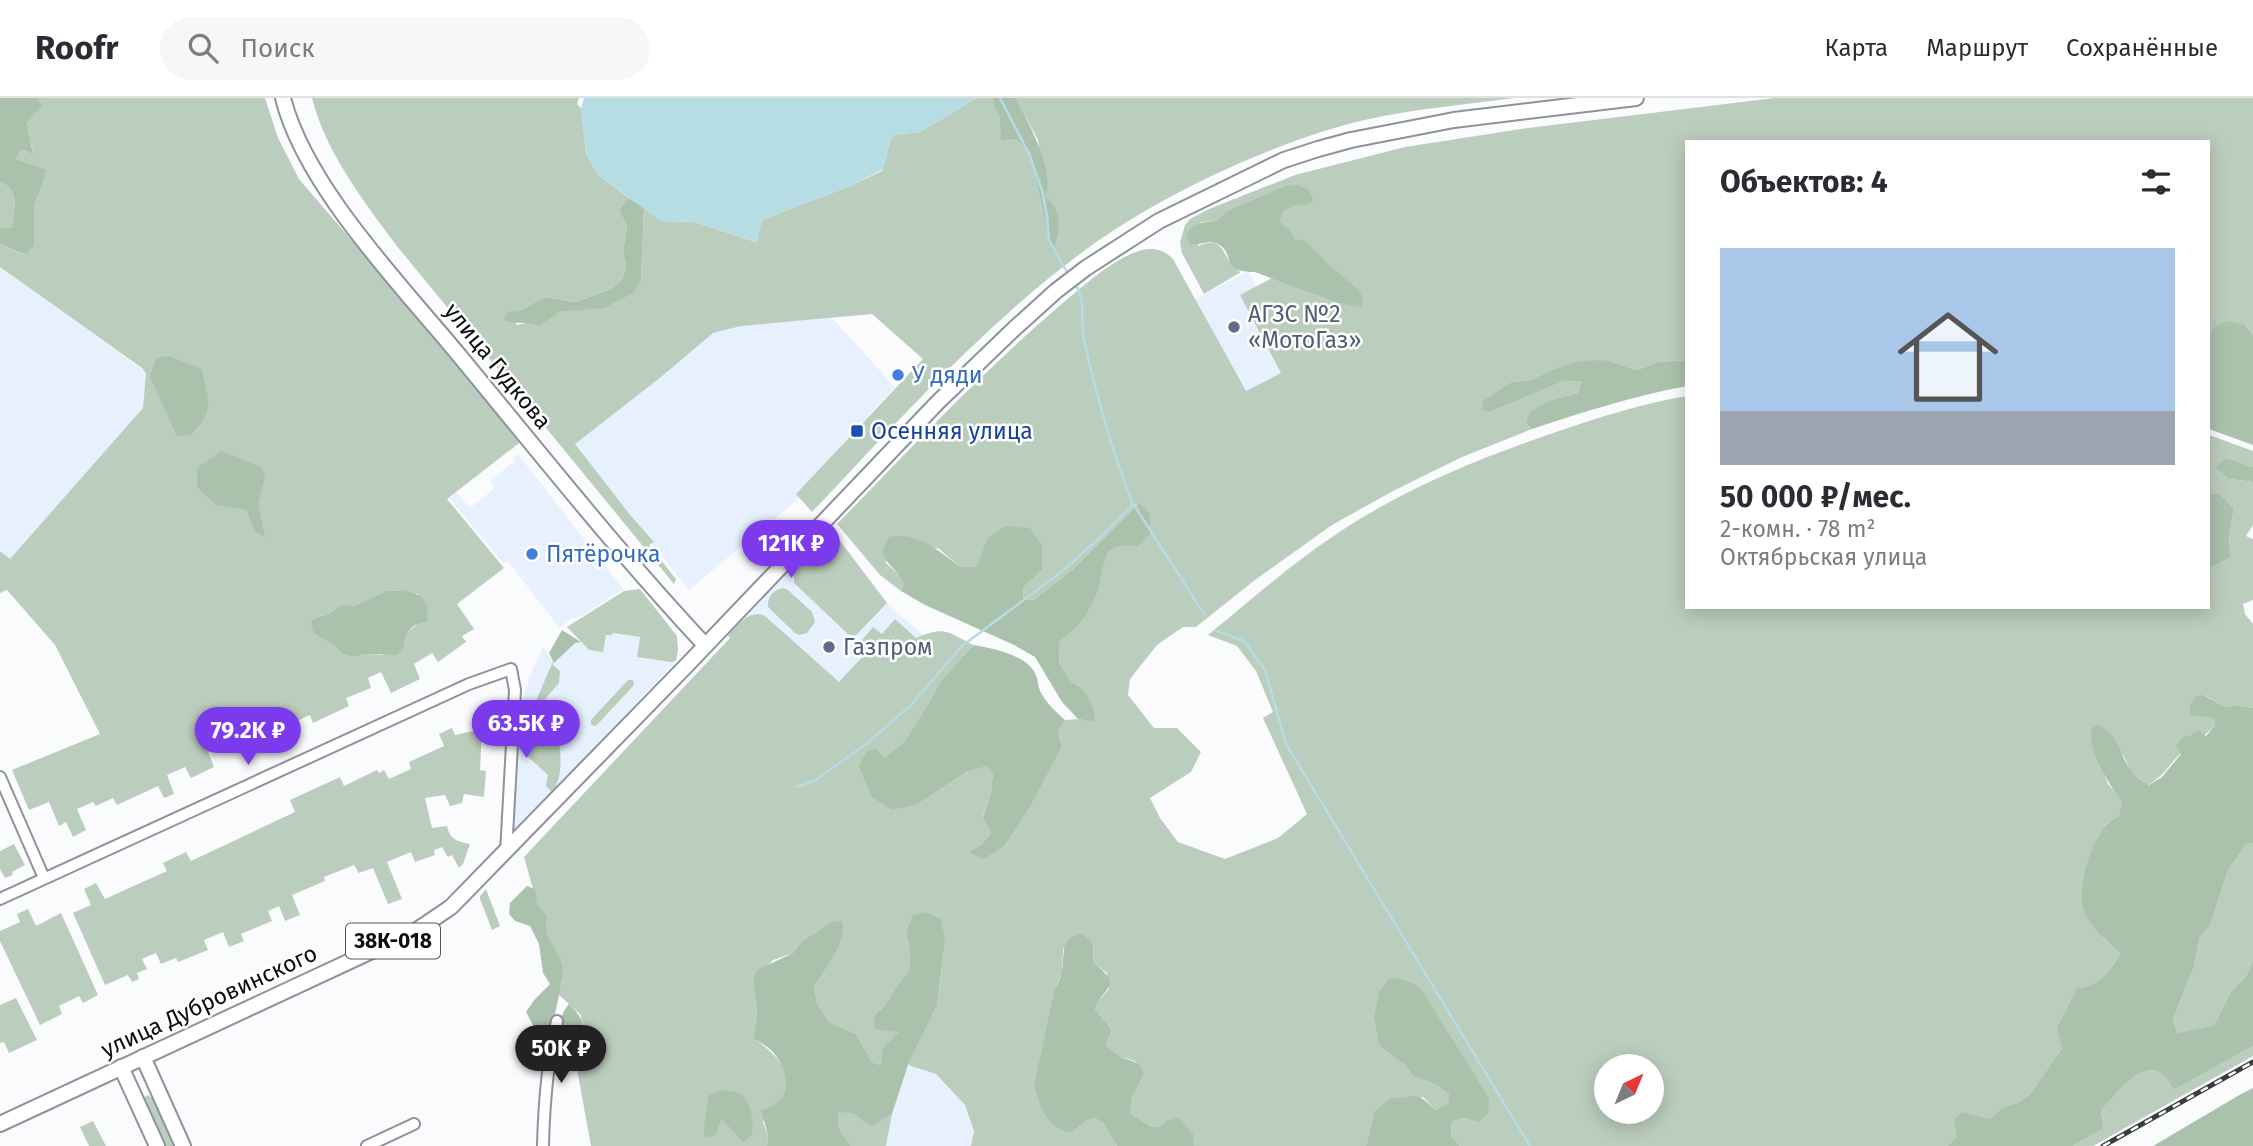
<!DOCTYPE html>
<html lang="ru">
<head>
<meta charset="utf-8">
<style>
  :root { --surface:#fff; --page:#f7f7f7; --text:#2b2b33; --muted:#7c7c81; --line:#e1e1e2; --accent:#7c3aed }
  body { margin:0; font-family:"Fira Sans",sans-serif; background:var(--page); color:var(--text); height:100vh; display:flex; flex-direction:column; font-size:26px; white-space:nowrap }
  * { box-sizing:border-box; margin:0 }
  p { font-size:23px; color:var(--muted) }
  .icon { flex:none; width:38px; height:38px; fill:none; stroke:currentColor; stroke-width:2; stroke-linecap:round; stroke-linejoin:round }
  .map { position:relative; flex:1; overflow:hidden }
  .side { position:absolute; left:1685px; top:42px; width:525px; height:469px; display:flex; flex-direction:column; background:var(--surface); border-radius:0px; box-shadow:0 4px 18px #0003 }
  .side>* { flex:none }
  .needle { width:46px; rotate:43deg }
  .controls { position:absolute; left:1594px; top:956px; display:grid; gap:14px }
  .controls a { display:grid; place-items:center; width:70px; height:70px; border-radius:50%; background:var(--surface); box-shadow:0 4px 18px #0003; font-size:35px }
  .price { position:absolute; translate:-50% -60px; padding:0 16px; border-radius:24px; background:var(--accent); color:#fff; font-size:23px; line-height:46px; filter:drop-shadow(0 2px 4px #0008) }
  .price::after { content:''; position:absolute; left:50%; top:42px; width:21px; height:16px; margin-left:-10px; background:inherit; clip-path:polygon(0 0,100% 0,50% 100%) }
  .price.selected { background:#222; color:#fff }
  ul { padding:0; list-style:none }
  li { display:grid; align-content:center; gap:14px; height:371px; padding:0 35px }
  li+li { border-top:2px solid var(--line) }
  li span { display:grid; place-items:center; height:217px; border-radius:0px; color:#555 }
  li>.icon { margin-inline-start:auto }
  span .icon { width:126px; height:126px; fill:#fffc; stroke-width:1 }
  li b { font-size:30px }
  h2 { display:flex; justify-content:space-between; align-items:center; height:84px; padding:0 35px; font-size:30px }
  header { display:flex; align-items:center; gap:42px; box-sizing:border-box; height:98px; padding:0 35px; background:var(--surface); border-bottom:2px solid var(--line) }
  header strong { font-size:33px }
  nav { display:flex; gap:38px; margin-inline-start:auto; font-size:24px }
  .search { width:490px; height:63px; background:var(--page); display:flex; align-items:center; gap:18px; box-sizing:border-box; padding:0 24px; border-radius:38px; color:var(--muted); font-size:26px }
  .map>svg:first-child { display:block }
</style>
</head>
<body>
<header>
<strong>Roofr</strong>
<div class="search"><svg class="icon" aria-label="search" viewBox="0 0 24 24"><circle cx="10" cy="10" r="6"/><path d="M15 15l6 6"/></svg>Поиск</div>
<nav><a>Карта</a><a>Маршрут</a><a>Сохранённые</a></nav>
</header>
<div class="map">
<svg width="2253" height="1048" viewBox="0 0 2253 1048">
  <rect width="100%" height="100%" fill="#fafbfd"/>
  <g fill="#e6f1fd">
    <polygon points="0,169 146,274 143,310 10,462 0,453"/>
    <polygon points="1248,173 1300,267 1225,308 1173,214"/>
    <polygon points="831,219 895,289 798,394 802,398 689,492 571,344 713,235 741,228"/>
    <polygon points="518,356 623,491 584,517 569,522 559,530 509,464 503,465 449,400 456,394 470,410 495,390 490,383 515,363 513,360"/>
    <polygon points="831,431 887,505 943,555 856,646 728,537"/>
    <polygon points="612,535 640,539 637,559 671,564 676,563 507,742 512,632 531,575 543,549 554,565 575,545 581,544 589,552 606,537"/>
    <polygon points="908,967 936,976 965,1007 974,1033 971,1048 886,1048 892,1016"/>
  </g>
  <g fill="#bbcdbc" fill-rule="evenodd">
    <path d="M37,0H265L278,40L299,81L523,342L447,401L504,470L457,506L474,531L462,538L466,544L438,564L432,555L414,566L420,581L391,595L381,574L368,580L371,590L346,600L349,608L313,625L310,617L283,629L279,621L265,627L267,633L227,651L224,647L208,654L214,669L191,680L185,669L167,677L174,696L164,700L158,688L117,707L113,700L96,708L93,704L77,711L86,732L73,739L66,724L59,728L49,704L29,712L12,672L100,636L55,547L7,492L0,495V453L10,461L143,310L146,275L142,270L0,169V146L25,157L34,148V108L46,72L16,61L22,51L33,55L27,25L41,7ZM405,492L418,496L420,524C406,535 395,546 382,557L368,556L353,559L342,556L334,547L314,536L315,520L328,516L343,506L354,508L386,493Z"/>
    <path d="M312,0H579L577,6L581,10L586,56L598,77L629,100L619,112L627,129L623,155L626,168L622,182L611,191L576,204L544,199L519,213L516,227L532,224L558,214L604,209L641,182L644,110L661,123L695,124L756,144L762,122L850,88L882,73L892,37L920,34L976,0H994L992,5L1000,20L1015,41L1030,53L1052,153L1038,42L1016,0H1514C1456,8 1397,12 1341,28C1258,52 1158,99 1088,150C985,225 900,321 812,414L796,396L923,261L872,216L741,228L713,235L661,279L575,346L631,418L654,444L649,447L676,481L674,486L396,147C363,102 326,55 312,0Z"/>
    <path d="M1775,0H2253V237L2245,227L2212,230L2209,241L2208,44H1687V262L1658,264L1637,272L1606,262L1559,269L1530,282L1512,284L1490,314L1562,284L1581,283L1578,295L1554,301L1526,325L1532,331L1462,359L1393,393L1332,427L1255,482L1196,529H1183L1157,547L1130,581L1128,597L1154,630H1177L1201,654L1191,674L1150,700L1160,720L1178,744L1225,761L1278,740L1307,716L1263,620L1273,614L1256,573L1237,548L1208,537C1251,502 1292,465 1338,435C1405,390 1483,359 1559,333C1601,319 1643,305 1687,298V509H2208L2209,468L2213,469L2231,459L2229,439L2234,410L2220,396H2209V337L2253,353V369L2227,360L2229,381L2253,384V427L2246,438L2253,441V502L2243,506L2245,516L2253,526V610L2236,607L2226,609L2204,597L2214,620L2215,627C2205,639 2191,645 2180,656C2168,668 2165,677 2148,687L2131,673L2123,657L2091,641L2108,686L2123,703L2119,718L2107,725L2097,740L2103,840L2120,856L2105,878L2091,889L2062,950L2030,996L2018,1005L2003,1009L1989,1021L1957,1039L1947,1048H1460L1451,1038L1452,1024L1463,1020L1478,1024L1374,921L1378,945L1383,951L1403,965L1413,978L1436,987L1449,996V1004L1435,1012L1423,999L1374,1014L1366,1048H1194L1192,1036L1152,1029L1130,1015L1133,997L1144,976L1135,963L1118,958L1106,947L1112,932L1095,911L1098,904L1109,891L1107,875L1094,865L1093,846L1063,851L1062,875L1055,890L1073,1034L1086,1023L1095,1020L1103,1023L1117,1048H971L974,1033L965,1007L936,976L908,967L937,908L945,843L906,835L910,853L909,873L897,888L885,907L874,918L900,934L881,969L872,964L856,936L829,924L817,905L814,889L834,857L829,825L801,844L793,855L773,862L753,884L757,915L753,940C771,952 795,972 784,996C779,1006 769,1015 763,1024L768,1037L767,1048H591L575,960L586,934L580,916L558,896C573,857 542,853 547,818L537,805L524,759L730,540L728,537C739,527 748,511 765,518L839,584L867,554L861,547L862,542L873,529L882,536L895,521L916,540C944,528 947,533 973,547L940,584L928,606L904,644L884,660L918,706L968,673L986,667L993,676L991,694L983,718L991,735L982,746L984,761L1033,704L1062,649L1058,634L1065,622L1078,621L1096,623L1083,591L1071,583L1059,565V545L1086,517L1097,493L1103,461L1112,450L1123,446L1139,405L1073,471L1034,502L1024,501L1023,490L1042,472L960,469L938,450L885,464L902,480L904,486L901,493L880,477L837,426C909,352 979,277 1057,210C1077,193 1114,160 1139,153C1153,149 1163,151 1173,161L1246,293L1281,275L1240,197L1272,180L1337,205L1361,208L1326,194L1280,124L1282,113L1297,107L1284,88L1228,112L1216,123L1201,124L1198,148C1228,135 1221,165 1241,174L1204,196L1182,155L1180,144L1185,127L1190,121L1209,111L1295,77L1405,49L1528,30ZM1606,968H1652V1013H1606Z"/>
    <path d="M0,83C21,96 14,109 12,130H0Z"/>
    <polygon points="831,431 887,505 855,538 848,536 794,485 794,470"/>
    <path d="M783,490L788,492L812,514L815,524L807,535L799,537L795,535L768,509C767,499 773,492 783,490Z"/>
    <polygon points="640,491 677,538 678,552 676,563 671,564 637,559 640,539 613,535 612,537 606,537 603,554 589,552 567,529 624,493"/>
    <path d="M553,563V567L560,573L559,585L545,601L555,610C557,634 568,675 552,694L546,688L548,677L525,656L536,635V603Z"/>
    <polygon points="628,582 633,582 634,587 596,628 591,627 591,622"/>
    <path d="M452,630L455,637L482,631L480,672L486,673L484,699L464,696L462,705L450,708L445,697L425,700L432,730L447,728C450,742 457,743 470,746L463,766L459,770L452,757L448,759L442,749L434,752L435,757L415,764L411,754L387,764L402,801L388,806L373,770L359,775L354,767L324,779L325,783L292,797L300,817L285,823L279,808L268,813L272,823L241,836L244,843L229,849L223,834L204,842L208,852L178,864L176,860L161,866L156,855L142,861L147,871L137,875L139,881L132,884L128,877L105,887L73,815L91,807L84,791L96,785L105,801L167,773L163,765L186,754L191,763L295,714L290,702L340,679L344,688L377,672L379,675L384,672L389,681L411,671L409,664L444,648L439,636Z"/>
    <polygon points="2253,745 2253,863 2246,878 2230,895 2214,927 2177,937 2173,921 2194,869 2200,839 2210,828 2228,772 2246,747"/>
    <polygon points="14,746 25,767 12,774 13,777 5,780 0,771 0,753"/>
    <polygon points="486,791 500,828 492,832 480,801 480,798"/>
    <polygon points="28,811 36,828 61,815 98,897 83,905 79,898 59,908 62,916 40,927 0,843 0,833 20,824 17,816"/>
    <polygon points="16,900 37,942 9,955 4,944 0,945 0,907"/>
    <path d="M2253,948V958L2093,1048H2073L2104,1030L2101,1013C2114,998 2141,957 2164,978C2168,981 2171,987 2174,992Z"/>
    <polygon points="148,997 155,1003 176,1048 163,1048 144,1004 145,999"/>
    <path d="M839,1014H853L872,1029L892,1016L886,1048H851C843,1034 835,1032 839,1014Z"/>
    <polygon points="93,1023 106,1048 89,1048 80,1029"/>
  </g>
  <g fill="#aac2ac">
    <path d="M0,0H37L42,7L27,25L33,56L22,51L16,61L47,72L34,108V148L26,157L0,146V130H12C14,108 21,96 0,83Z"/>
    <path d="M994,0H1016C1028,24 1056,74 1045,99C1065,113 1060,134 1052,154L1030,53L1015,41L1001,42L1000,20L992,5Z"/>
    <path d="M1297,87L1309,92L1313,103L1305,108L1297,107L1283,113L1280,124L1290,132L1294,141L1306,143L1330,168L1359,192L1363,201L1361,209L1337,205L1255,174C1218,174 1237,157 1218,146C1208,141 1200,148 1190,146L1186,138C1193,125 1202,124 1216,123L1228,112L1284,88Z"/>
    <path d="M629,100L644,110L641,182L633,195L604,210L558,214L540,228C528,223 518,227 504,222L507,214L519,213L544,199L576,204L611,191L622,182L626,168L623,155L627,129L619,112Z"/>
    <polygon points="2229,223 2245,227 2253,237 2253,347 2209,331 2209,241 2212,230"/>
    <path d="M169,258L202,271C208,304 216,311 191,337L177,338L150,279L156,260Z"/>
    <path d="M1606,262L1637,272L1658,264L1687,262V288C1634,298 1583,314 1532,331L1526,325L1530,314L1554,301L1578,295L1581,283L1562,284L1490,314L1482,312L1483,303L1512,284L1530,282L1559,269L1580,263Z"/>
    <polygon points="221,353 261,369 265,379 258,406 265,439 254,433 247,412 216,407 197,389 197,370"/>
    <polygon points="2227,360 2253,369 2253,384 2229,381 2216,369"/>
    <polygon points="2209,396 2220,396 2234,410 2229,439 2231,459 2213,469 2209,468"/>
    <path d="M1139,405L1150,415V436L1137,449C1100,441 1105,466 1098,492C1095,500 1090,510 1086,517C1079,527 1068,536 1059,545V565L1071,583L1083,591L1092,607L1096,624L1078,621L1062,604L1035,559L1014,547L925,507L901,493L904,486C899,473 887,468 882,454L889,439C916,433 940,453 960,469H977L987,441L1005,428L1030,430L1042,448V472L1023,490L1024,501L1034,502L1073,471Z"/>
    <path d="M405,492C424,497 429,504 427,524C413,524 402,537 404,550L397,557L368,556L353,559L342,556L334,547L314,536L311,524L315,520L328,516L343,506L354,508L386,493Z"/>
    <polygon points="562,532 581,544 575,545 554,565 549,555"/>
    <path d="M973,547C992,550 1028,557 1036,577C1038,582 1038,588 1040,593C1046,605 1056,614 1065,622L1058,634L1062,649L1033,704L1004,748L984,761L969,755L982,746L991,735L983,719L991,694L993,676L986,668L968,673L918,706L892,712L872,699L859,668L867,653L876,651L884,660L904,644L928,606L940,584Z"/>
    <path d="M2203,597L2226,609L2236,607L2253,610V745L2246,747L2228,772L2210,828L2200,839L2194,869L2173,921L2177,936L2214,927L2230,895L2246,878L2253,863V948L2174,992C2171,988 2168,981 2164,978C2142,957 2114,998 2101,1013L2104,1030L2073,1048H1947L1957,1039L1954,1022L1962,1014L1989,1021L2003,1009L2018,1005L2030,996L2062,950L2057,930L2077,891C2101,887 2107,876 2120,856C2108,844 2092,831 2085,815C2075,794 2091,744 2106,727C2109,723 2114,721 2119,718L2122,704C2108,684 2089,656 2091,631L2097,627C2119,634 2118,656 2131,672C2135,678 2143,683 2149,687L2162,679L2181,656L2176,648L2183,639L2190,638L2198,632L2206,638L2215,627L2214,620L2190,617V607L2195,599Z"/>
    <path d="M527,788L535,791L537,805L547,818C544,843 555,845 562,866C565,878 555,912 553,927L539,938L526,914L535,901L550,886L543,875L539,846L530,828L515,823L509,816L510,805Z"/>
    <path d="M926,814L941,821L945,843L937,908L908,967L892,1016L872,1029L853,1015L839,1014C835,1032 843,1034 851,1048H767L768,1037L761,1012C794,1004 791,975 772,953C767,948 759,944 753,940L757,915L753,884L757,872L793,855L801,844L829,825L842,823C847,845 825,870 814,889L817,905L829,924L856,936L872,964L881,968L883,950L899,934L875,931L874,918L885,907L897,888L909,873L910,853L906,835L913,817Z"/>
    <path d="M1081,835L1093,846L1094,865C1124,889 1105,886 1095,911L1112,932L1106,947C1111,951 1115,956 1121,959C1133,964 1140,963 1144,976L1133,997L1130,1015L1152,1029H1160L1166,1023L1178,1020L1193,1036L1194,1048H1117L1103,1024L1095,1020L1086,1023L1073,1034H1065L1051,1025L1042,1012L1034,988L1055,890C1058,885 1061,879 1062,873C1065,856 1059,842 1081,835Z"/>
    <path d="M1398,880L1415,886L1421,891L1489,1000L1488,1016L1478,1024L1463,1020L1452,1024L1451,1038L1460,1048H1366L1374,1014L1391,1000C1418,1002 1412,989 1435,1012L1449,1004V996L1436,987L1413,978L1403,965L1383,951L1378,945L1374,921L1379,894L1389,881Z"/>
    <path d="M569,906C590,926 585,936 575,960L569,959C562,941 554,923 569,906Z"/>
    <polygon points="2253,990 2253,1048 2153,1048 2241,996"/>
    <path d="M721,992C726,993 734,993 738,995C752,1004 754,1023 752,1037L743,1044L721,1020L716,1037L705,1040C702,1026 708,1012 708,998Z"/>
  </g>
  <polygon fill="#b6dce4" points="584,0 976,0 920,34 892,37 882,72 850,88 762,122 757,144 695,124 661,123 598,77 586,56 581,10"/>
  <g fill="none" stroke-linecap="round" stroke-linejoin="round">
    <g stroke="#b6dce4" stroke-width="2.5">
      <polyline points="1000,0 1029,56 1042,92 1047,118 1049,142 1068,176"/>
      <polyline points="1134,407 1204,516"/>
      <polyline points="1217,533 1244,543 1265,572 1286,646 1530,1048"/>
      <path d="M796,689L814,683L865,647L910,608L962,548L1060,475L1104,436L1133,407C1112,353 1096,297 1084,241C1079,218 1088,205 1074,184"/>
    </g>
    <defs>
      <g id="minor">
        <polyline points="0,679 44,780"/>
        <polyline points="0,801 469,586 511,571 515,592 506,755"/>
        <polyline points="367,1048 414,1026"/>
        <path d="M543,1048C544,1005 547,965 557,923"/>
      </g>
      <g id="major">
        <path d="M283,0C305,88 400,186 458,256C539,354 618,454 705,547"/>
        <polyline points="143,959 183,1048"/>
        <polyline points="121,969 157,1048"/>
        <polyline points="0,1026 417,832 451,809 687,567 938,304 1015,230 1056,193 1086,170 1159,123 1284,62 1318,51 1351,42 1454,22 1636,0"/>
      </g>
    </defs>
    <use href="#minor" stroke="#8c939c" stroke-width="14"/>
    <use href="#major" stroke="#8c939c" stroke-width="18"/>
    <use href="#minor" stroke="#fff" stroke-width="10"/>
    <use href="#major" stroke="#fff" stroke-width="14"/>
    <defs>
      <polyline id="rail" points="2103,1048 2253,964"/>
    </defs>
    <use href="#rail" stroke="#3a3c3f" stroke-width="5"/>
    <use href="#rail" stroke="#fff" stroke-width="2.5" stroke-dasharray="8" stroke-linecap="butt"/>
  </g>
  <g fill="#5c6f8a" stroke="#fff" stroke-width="2.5">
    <circle cx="1234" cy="229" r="7"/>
    <circle cx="829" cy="549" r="7"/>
  </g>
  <g fill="#3f7fe0" stroke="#fff" stroke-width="2.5">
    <circle cx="898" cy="277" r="7"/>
    <circle cx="532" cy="456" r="7"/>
  </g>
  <rect fill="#1a4fb4" stroke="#fff" stroke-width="2.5" x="850" y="326" width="14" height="14" rx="3.5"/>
  <g text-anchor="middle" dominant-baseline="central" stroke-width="5" stroke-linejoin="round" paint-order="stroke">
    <rect fill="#fff" stroke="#545658" stroke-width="2" x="346" y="825.5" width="94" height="35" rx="5"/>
    <g font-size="21" font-weight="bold" fill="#0b0d10">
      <text x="393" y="843">38К-018</text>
    </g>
    <g font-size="23" fill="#4e5e75" stroke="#fff" text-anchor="start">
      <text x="1248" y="216">АГЗС №2<tspan x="1248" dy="26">«МотоГаз»</tspan></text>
      <text x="843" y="549">Газпром</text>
    </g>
    <g font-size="23" fill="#0b0d10" stroke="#fff">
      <text transform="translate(498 268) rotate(51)">улица Гудкова</text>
      <text transform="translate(209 903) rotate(-25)">улица Дубровинского</text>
    </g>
    <g font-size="23" fill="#366cbe" stroke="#fff" text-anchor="start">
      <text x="912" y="277">У дяди</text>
      <text x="546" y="456">Пятёрочка</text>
    </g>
    <g font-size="23" fill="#164399" stroke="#fff" text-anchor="start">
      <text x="871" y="333">Осенняя улица</text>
    </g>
  </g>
</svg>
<div class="controls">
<a><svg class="needle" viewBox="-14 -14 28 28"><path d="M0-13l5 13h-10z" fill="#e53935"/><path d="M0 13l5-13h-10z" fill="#7c7c81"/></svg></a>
</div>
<b class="price" style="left:791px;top:482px">121K ₽</b>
<b class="price" style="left:526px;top:662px">63.5K ₽</b>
<b class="price" style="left:248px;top:669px">79.2K ₽</b>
<b class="price selected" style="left:561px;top:987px">50K ₽</b>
<section class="side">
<h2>Объектов: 4<svg class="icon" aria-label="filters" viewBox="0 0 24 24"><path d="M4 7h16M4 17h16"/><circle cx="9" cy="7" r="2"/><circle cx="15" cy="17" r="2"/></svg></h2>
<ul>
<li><span style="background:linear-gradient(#a9c7e8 75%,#9aa5b1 0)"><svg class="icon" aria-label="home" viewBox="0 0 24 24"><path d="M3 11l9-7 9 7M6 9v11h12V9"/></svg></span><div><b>50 000 ₽/мес.</b><p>2-комн. · 78 m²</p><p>Октябрьская улица</p></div></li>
</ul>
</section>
</div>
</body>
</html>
